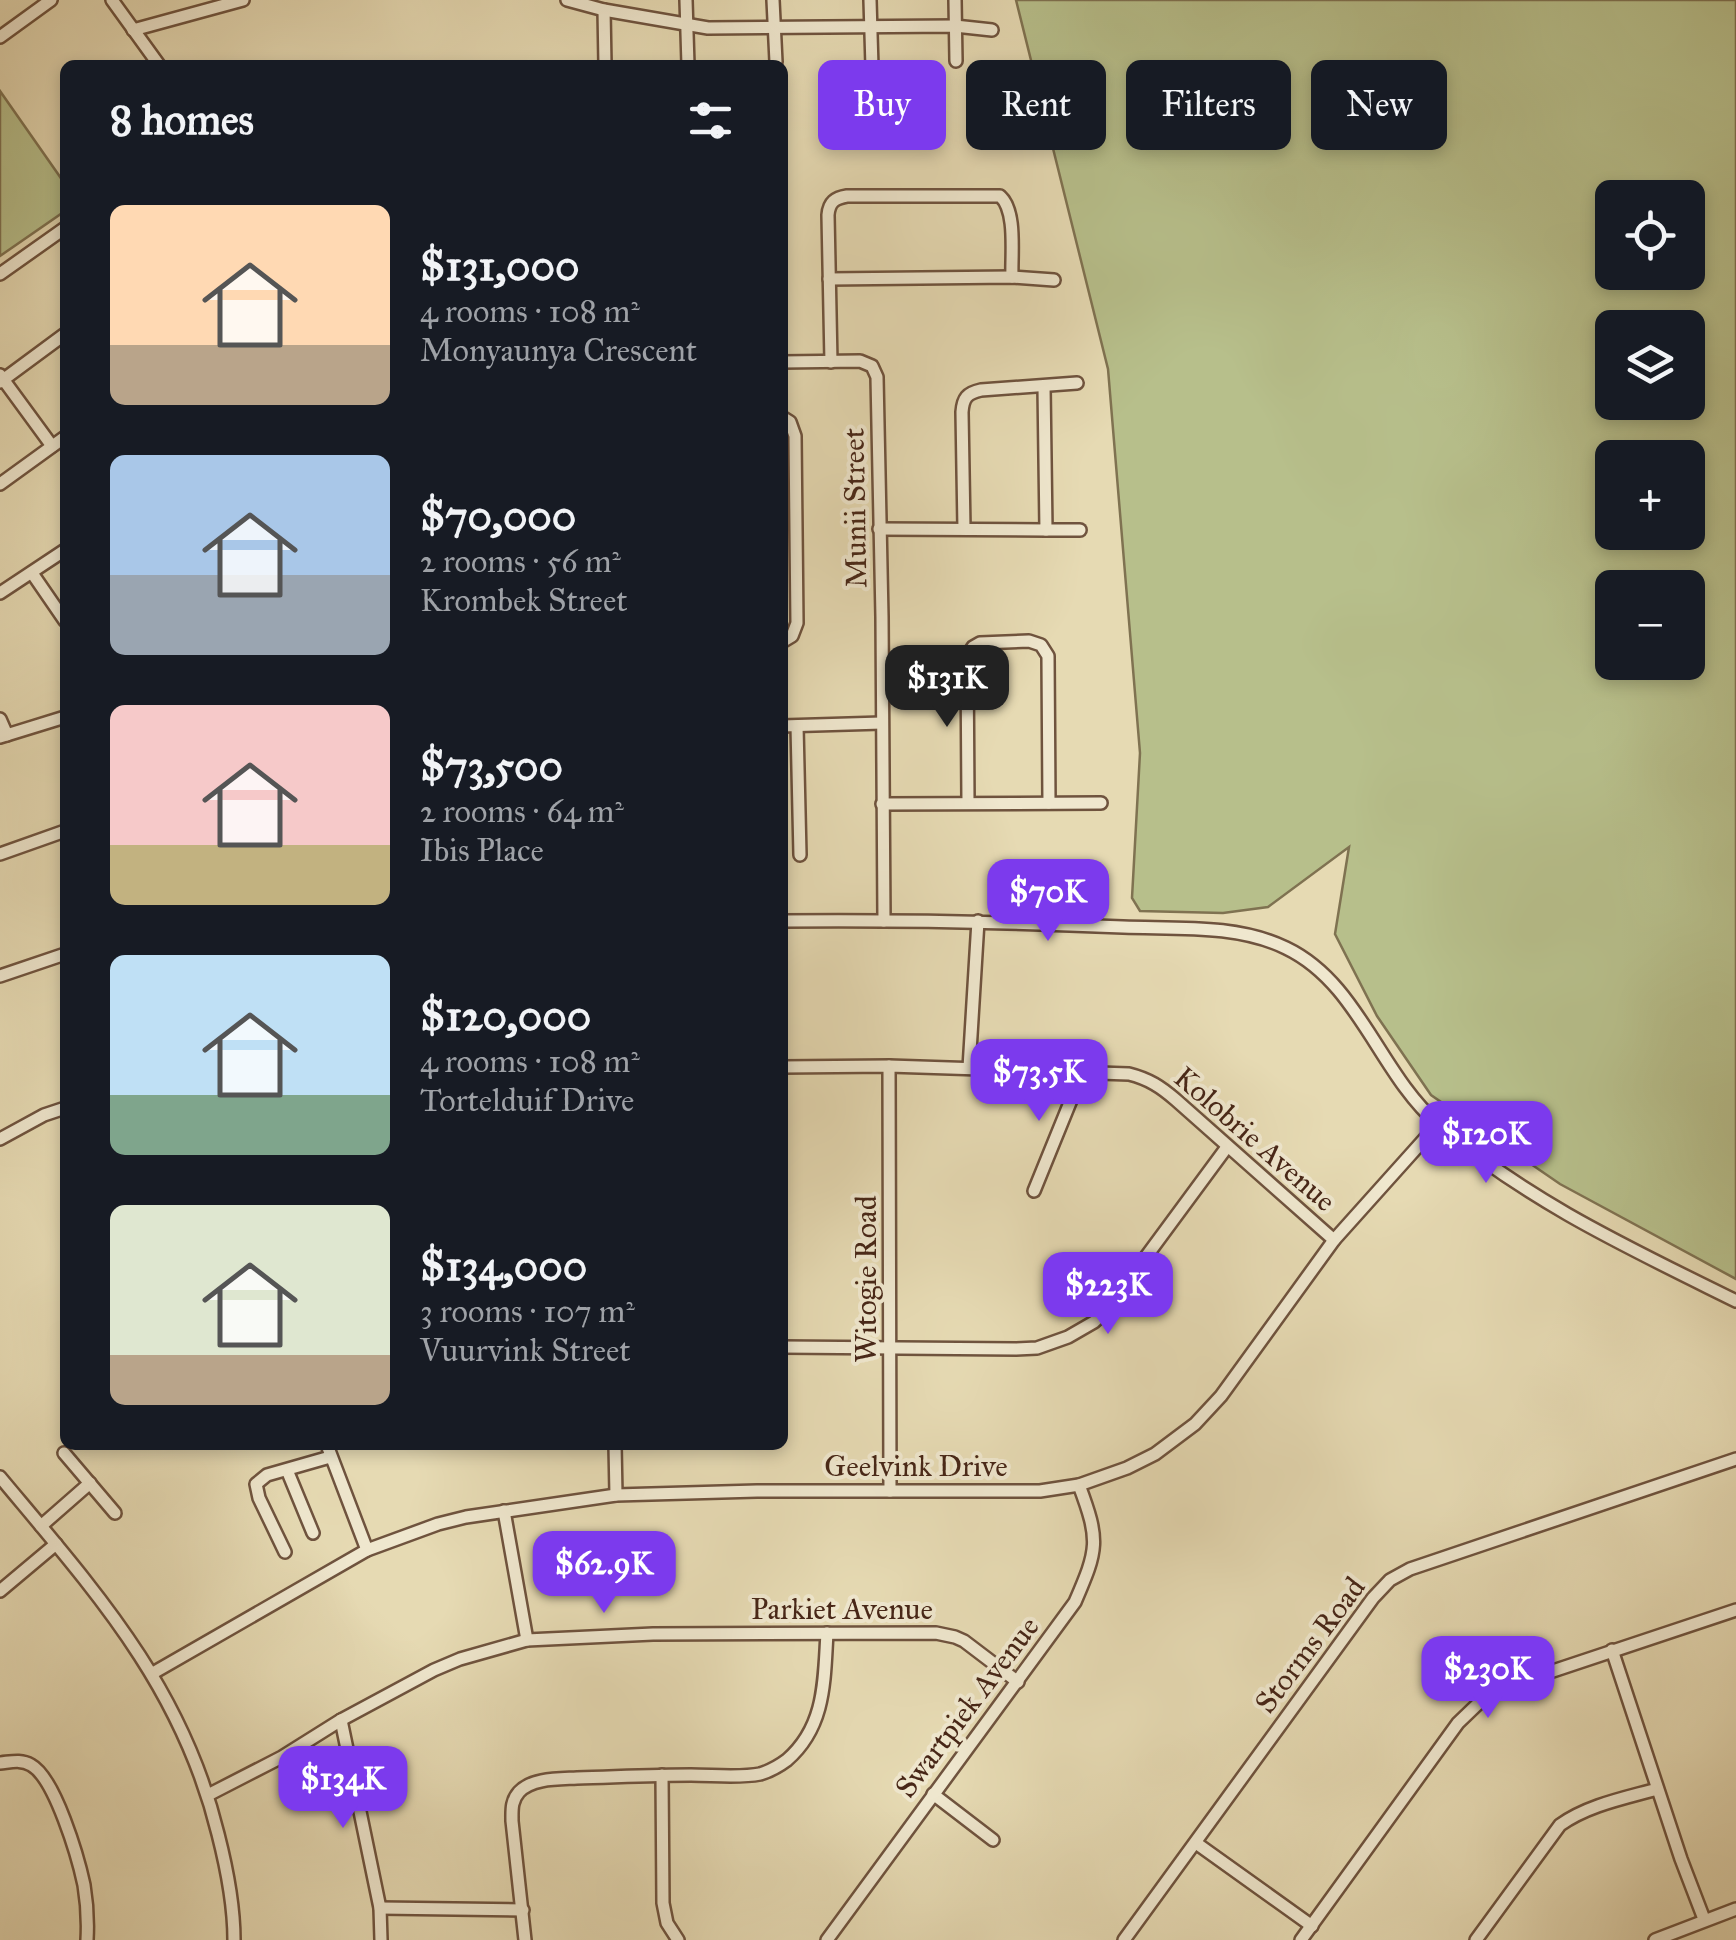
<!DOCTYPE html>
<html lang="en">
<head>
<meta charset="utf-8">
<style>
  :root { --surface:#171b24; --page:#20242c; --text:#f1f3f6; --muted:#9ea1a6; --accent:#7c3aed }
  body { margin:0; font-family:"IM FELL Great Primer",serif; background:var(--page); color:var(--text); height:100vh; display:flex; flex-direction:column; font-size:38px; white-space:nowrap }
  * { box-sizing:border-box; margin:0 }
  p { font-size:32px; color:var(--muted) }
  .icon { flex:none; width:55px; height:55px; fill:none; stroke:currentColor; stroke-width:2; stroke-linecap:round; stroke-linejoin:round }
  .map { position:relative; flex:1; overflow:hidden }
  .drawer { position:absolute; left:60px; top:60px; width:728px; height:1390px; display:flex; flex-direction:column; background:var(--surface); border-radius:15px; box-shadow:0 5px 15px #0003 }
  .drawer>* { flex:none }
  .guide { position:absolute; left:818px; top:60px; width:768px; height:90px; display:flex; gap:20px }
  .tools { position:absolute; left:1595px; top:180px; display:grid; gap:20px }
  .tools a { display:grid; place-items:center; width:110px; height:110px; border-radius:15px; background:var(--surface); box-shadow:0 5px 15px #0003; font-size:50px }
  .price { position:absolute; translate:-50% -85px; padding:0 22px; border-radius:20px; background:var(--accent); color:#fff; font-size:32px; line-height:65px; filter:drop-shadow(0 2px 5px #0008) }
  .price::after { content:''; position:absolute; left:50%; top:60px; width:30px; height:22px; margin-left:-15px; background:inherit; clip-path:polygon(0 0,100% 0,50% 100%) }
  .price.active { background:#222; color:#fff }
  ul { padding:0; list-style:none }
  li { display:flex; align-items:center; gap:30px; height:250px; padding:0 50px }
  li span { display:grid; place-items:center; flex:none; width:280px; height:200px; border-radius:15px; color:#555 }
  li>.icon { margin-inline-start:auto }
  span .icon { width:120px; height:120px; fill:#fffc; stroke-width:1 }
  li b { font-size:42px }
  h2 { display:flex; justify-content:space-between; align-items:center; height:120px; padding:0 50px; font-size:42px }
  .chip { padding:0 35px; border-radius:15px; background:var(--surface); box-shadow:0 5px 15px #0003; font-size:35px; line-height:90px }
  .chip.active { background:var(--accent); color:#fff }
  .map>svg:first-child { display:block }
</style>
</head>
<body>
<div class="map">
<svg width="1736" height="1940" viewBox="0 0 1736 1940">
  <rect width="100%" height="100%" fill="#e6dab3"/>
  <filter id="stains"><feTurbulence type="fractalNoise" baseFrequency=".002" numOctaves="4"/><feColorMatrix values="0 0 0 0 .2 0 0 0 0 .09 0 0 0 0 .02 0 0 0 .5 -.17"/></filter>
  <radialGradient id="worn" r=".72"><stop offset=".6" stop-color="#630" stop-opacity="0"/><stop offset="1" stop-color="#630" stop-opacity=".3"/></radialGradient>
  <g fill="#b7bf8b" stroke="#7f7251" stroke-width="2.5" fill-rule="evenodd">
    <path d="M1016,0H1736V1279L1560,1184L1431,1095L1377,1016L1335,934L1349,847L1268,907L1223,913L1140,911L1132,898L1140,753L1108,369ZM1612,198H1688V272H1612ZM1612,328H1688V402H1612ZM1612,458H1688V532H1612ZM1612,588H1688V662H1612Z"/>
    <polygon points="0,91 65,184 65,211 0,256"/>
  </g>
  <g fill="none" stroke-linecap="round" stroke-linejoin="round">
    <defs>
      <g id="minor">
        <polyline points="112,0 159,65"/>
        <polyline points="567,0 604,10 708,28 955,26 992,30"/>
        <polyline points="686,0 688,65"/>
        <polyline points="773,0 776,62"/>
        <polyline points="870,0 872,67"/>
        <polyline points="955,0 956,61"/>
        <polyline points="604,10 605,65"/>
        <polyline points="133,30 243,0"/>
        <polyline points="0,37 51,0"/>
        <polyline points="0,274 65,228"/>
        <polyline points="829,279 1012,277 1054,280"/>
        <polyline points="782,362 860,361 872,366 877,377 882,617 884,921"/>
        <path d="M831,362L828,215C829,202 835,198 847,196H1000C1017,211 1011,255 1012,277"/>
        <polyline points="0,375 52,446"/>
        <polyline points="0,382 65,334"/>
        <polyline points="782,417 790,422 795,436 797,623 792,636 782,642"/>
        <polyline points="0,484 65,437"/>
        <polyline points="879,529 1046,530 1044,387"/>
        <path d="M964,529L962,412C963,398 967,393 981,390L1077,383"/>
        <polyline points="1046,530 1080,530"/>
        <polyline points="32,573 65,621"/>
        <polyline points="0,593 65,550"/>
        <polyline points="0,719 7,735"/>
        <polyline points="782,726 882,723"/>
        <polyline points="797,726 800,855"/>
        <polyline points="0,737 65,717"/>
        <polyline points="968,803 967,656 973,647 980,643 1029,641 1041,645 1048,656 1049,803"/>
        <polyline points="882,804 1101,803"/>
        <polyline points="0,854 65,831"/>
        <path d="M782,921C896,920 1009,922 1123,927C1176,929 1237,924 1286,948C1359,983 1379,1073 1438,1124C1525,1200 1633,1250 1736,1301"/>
        <polyline points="0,976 65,954"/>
        <polyline points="889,1066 890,1491"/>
        <path d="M782,1067L889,1066L1129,1074C1149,1079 1161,1087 1176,1100L1334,1240"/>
        <polyline points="969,1068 978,921"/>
        <polyline points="0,1139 44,1115 65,1108"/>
        <polyline points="1034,1191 1082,1073"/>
        <polyline points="782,1347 1016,1349 1037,1348 1068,1337 1094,1322 1106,1311 1227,1147"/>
        <polyline points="327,1445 367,1550"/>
        <polyline points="615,1445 616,1495"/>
        <polyline points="64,1453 115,1513"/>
        <polyline points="287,1470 313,1533"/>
        <path d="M0,1477C95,1591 182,1686 218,1834C227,1869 234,1904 234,1940"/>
        <polyline points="504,1511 527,1640"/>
        <polyline points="41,1526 90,1483"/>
        <polyline points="285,1552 259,1498 256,1484 267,1475 330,1457"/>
        <polyline points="0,1591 56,1544"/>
        <polyline points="1612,1650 1681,1859 1704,1919"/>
        <polyline points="153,1673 367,1550 438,1524 466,1517 616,1495 757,1491 1040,1491 1079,1485 1127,1468 1155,1454 1195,1424 1221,1396 1334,1240 1438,1124"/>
        <polyline points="341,1720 380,1908 381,1940"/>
        <path d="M0,1763C11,1762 21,1759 31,1765C55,1778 78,1857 84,1885C87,1903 88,1922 87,1940"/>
        <polyline points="662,1775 663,1903 667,1923 678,1940"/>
        <polyline points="933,1794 993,1840"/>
        <polyline points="208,1795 282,1757 341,1720 434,1670 460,1659 527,1640 653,1634 936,1633 955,1637 964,1641 1018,1682"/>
        <polyline points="1196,1843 1312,1926"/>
        <polyline points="380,1908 523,1910"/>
        <path d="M525,1940L512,1821C512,1810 511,1801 519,1792C532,1778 558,1779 577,1778C615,1777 653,1775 691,1775C713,1775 739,1778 760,1774C770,1771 779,1766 787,1760C826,1726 824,1680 827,1633"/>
        <path d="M827,1940L1075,1602C1098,1549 1100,1541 1079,1485"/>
        <polyline points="1124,1940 1373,1598 1390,1580 1410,1569 1736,1459"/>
        <polyline points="1301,1940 1458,1723 1484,1698 1505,1687 1736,1610"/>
        <path d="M1476,1940L1560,1825C1588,1805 1625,1798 1657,1789"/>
        <polyline points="1655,1940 1736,1909"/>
      </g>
    </defs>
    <use href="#minor" stroke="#6f533e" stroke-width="16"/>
    <use href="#minor" stroke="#efe7ce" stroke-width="11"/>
  </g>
  <g text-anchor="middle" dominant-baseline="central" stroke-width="8" stroke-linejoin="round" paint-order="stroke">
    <g font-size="30" fill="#472617" stroke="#efe7ce">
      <text transform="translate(855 508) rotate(-91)">Munii Street</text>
      <text transform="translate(1255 1139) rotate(41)">Kolobrie Avenue</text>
      <text transform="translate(866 1279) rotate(-90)">Witogie Road</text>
      <text x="916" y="1466">Geelvink Drive</text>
      <text x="842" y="1609">Parkiet Avenue</text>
      <text transform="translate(1310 1645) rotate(-53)">Storms Road</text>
      <text transform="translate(967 1707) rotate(-53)">Swartpiek Avenue</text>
    </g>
  </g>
  <rect width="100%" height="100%" filter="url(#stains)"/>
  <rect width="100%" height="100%" fill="url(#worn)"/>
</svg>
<div class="tools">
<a><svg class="icon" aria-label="locate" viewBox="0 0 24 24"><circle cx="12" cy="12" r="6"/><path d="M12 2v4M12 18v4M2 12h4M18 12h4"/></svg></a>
<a><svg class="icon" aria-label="layers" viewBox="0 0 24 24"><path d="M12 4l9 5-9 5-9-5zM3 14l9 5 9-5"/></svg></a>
<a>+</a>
<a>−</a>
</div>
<b class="price active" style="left:947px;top:730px">$131K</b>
<b class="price" style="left:1048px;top:944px">$70K</b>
<b class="price" style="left:1039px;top:1124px">$73.5K</b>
<b class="price" style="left:1486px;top:1186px">$120K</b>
<b class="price" style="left:1108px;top:1337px">$223K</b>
<b class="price" style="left:604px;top:1616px">$62.9K</b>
<b class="price" style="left:1488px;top:1721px">$230K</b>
<b class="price" style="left:343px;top:1831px">$134K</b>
<div class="guide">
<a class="chip active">Buy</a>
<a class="chip">Rent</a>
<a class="chip">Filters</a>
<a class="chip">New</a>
</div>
<section class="drawer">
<h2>8 homes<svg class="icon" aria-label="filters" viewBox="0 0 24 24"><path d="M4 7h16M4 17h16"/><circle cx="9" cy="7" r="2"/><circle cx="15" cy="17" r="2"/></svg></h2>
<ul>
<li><span style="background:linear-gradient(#ffd9b3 70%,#b9a48a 0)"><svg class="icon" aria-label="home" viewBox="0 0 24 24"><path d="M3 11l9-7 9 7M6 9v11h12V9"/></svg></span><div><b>$131,000</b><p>4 rooms · 108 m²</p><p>Monyaunya Crescent</p></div></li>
<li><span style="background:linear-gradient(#a9c7e8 60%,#9aa5b1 0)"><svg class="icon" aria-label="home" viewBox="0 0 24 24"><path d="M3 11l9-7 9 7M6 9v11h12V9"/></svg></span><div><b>$70,000</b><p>2 rooms · 56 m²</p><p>Krombek Street</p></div></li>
<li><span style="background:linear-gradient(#f6c9c9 70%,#c2b280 0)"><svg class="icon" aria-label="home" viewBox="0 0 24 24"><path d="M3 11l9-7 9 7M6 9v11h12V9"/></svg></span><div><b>$73,500</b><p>2 rooms · 64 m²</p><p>Ibis Place</p></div></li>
<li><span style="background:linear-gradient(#bfe0f5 70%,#7fa58c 0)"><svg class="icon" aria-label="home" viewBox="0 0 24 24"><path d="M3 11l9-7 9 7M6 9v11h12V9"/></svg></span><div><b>$120,000</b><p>4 rooms · 108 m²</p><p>Tortelduif Drive</p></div></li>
<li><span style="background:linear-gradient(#dfe7d0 75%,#b9a48a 0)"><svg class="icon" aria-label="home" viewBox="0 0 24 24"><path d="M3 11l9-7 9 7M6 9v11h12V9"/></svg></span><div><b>$134,000</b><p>3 rooms · 107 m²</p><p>Vuurvink Street</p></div></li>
</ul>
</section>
</div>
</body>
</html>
